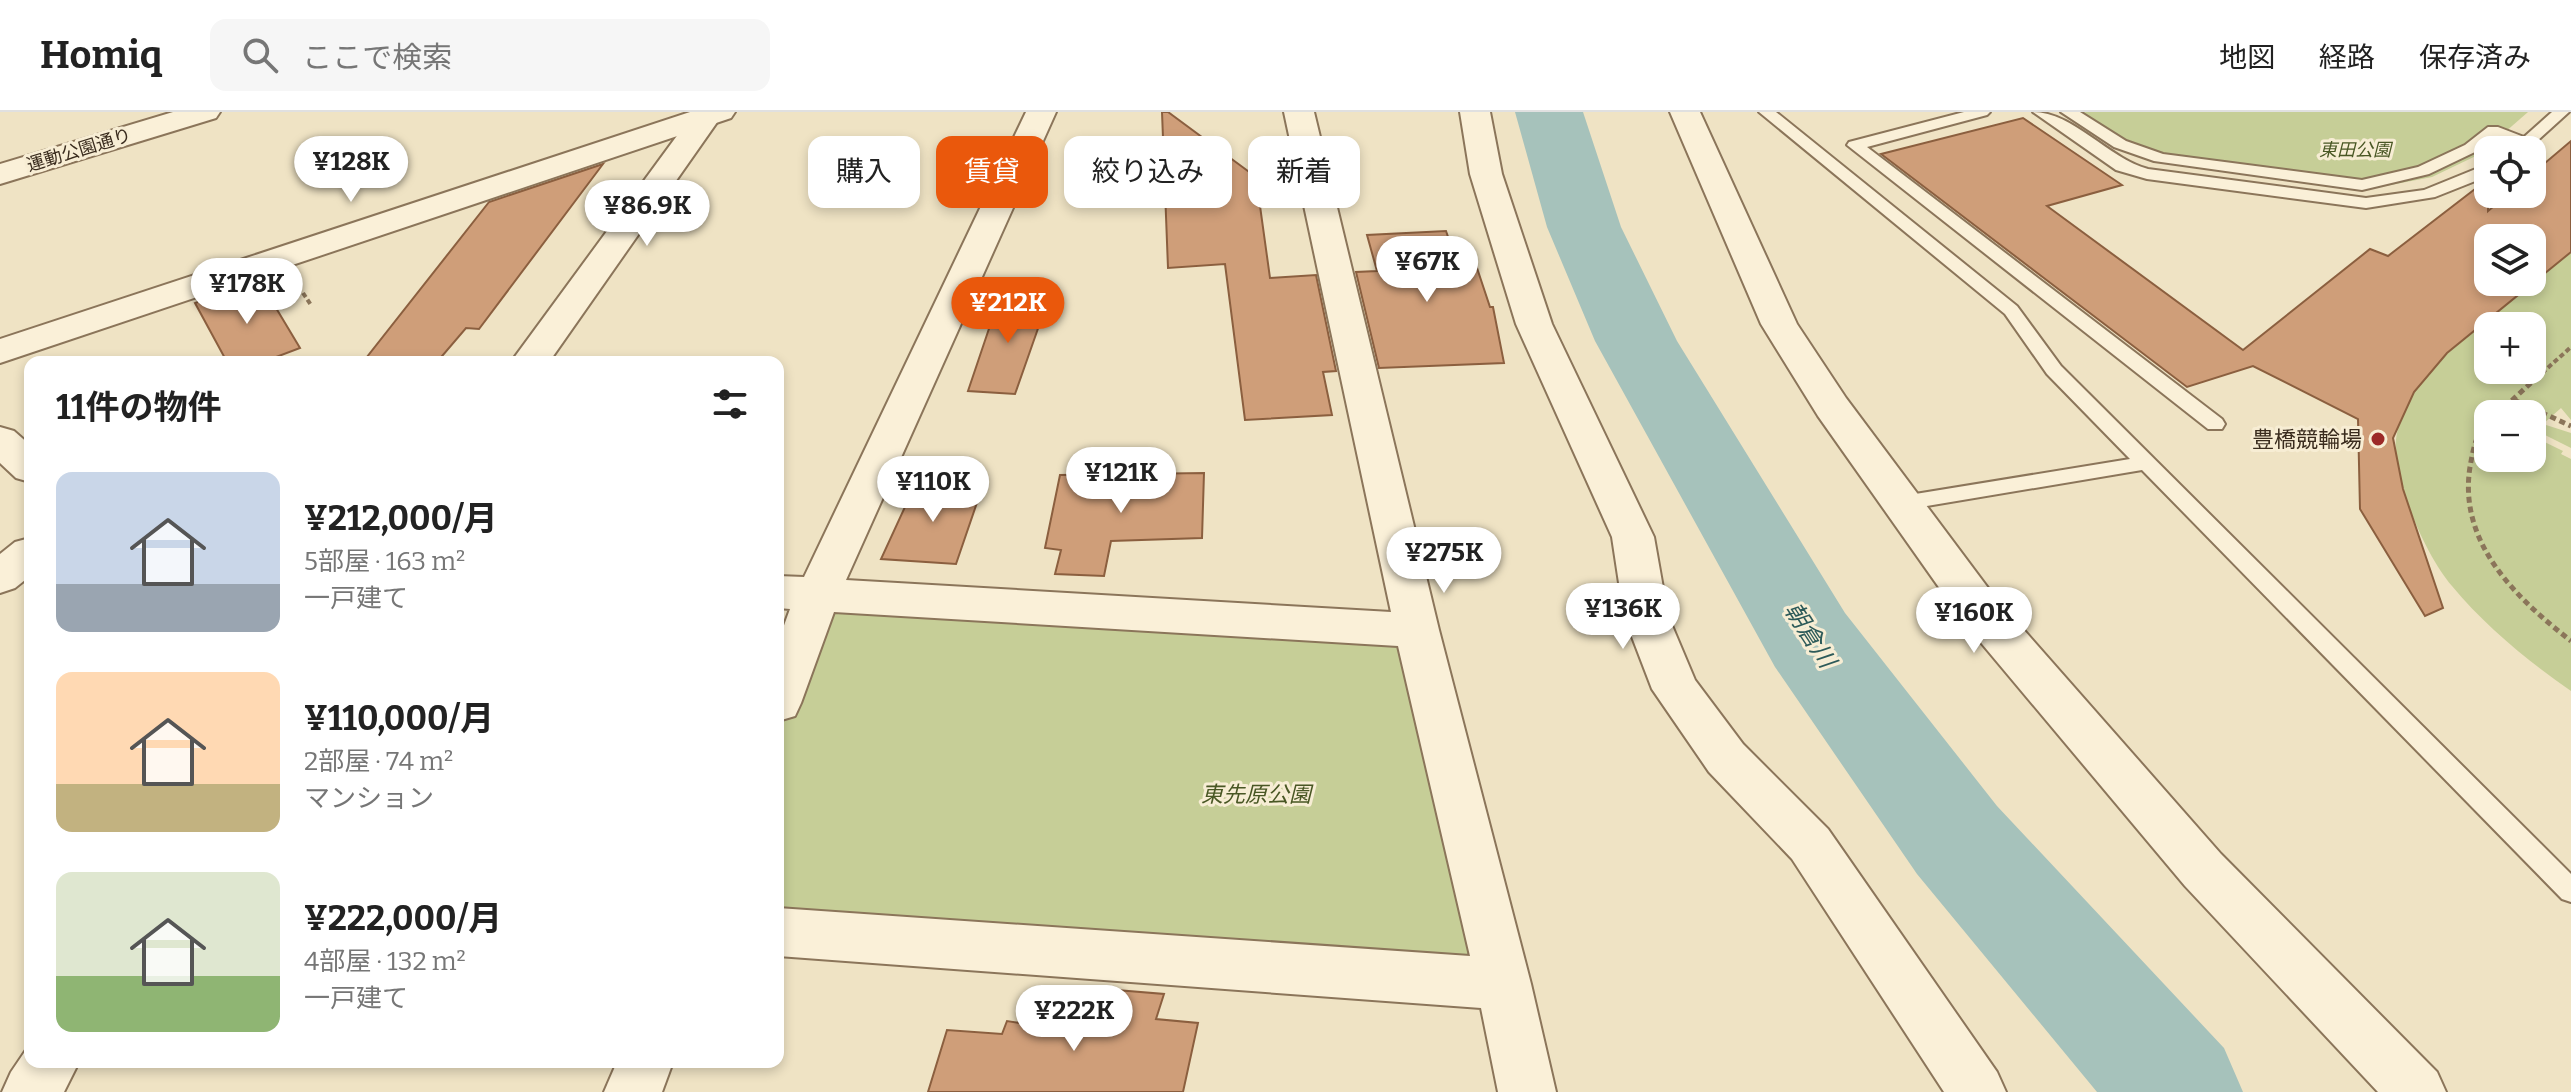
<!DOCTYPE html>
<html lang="ja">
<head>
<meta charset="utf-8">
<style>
  :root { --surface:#fff; --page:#f6f6f6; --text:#222; --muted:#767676; --line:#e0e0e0; --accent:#ea580c }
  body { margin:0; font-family:Bitter,"Noto Sans JP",serif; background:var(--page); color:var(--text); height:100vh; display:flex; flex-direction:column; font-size:30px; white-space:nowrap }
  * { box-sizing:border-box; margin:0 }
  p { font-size:26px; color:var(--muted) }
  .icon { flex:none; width:44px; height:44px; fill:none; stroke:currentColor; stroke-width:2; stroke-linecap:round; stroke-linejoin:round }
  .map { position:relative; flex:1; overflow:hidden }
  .drawer { position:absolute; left:24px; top:244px; width:760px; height:712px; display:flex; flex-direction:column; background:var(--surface); border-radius:16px; box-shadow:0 4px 12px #0003 }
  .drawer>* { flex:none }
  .hud { position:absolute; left:808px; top:24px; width:760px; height:72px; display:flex; gap:16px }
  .buttons { position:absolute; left:2474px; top:24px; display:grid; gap:16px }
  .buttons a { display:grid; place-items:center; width:72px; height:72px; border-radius:16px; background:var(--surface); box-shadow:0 4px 12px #0003; font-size:40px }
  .price { position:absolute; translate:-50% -68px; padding:0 18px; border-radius:28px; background:#fff; color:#222; font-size:26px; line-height:52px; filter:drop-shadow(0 2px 4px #0008) }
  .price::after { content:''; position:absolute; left:50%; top:48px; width:24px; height:18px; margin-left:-12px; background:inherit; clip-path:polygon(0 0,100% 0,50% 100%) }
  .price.on { background:var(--accent); color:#fff }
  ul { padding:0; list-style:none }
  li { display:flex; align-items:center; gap:24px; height:200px; padding:0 32px }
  li span { display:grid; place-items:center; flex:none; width:224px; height:160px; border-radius:16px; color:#555 }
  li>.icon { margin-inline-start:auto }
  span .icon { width:96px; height:96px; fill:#fffc; stroke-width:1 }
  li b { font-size:34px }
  h2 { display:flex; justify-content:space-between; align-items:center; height:96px; padding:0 32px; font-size:34px }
  .pill { padding:0 28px; border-radius:16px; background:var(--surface); box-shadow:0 4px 12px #0003; font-size:28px; line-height:72px }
  .pill.on { background:var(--accent); color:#fff }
  header { display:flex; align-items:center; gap:48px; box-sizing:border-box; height:112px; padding:0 40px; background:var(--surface); border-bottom:2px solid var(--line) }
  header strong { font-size:38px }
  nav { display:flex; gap:44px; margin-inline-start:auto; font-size:28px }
  .search { width:560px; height:72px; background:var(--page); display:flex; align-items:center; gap:20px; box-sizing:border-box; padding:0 28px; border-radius:16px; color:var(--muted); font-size:30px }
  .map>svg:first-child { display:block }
</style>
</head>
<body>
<header>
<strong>Homiq</strong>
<div class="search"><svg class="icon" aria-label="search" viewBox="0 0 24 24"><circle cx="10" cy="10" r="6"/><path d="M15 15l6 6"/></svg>ここで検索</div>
<nav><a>地図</a><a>経路</a><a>保存済み</a></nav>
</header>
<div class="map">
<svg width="2571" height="980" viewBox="0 0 2571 980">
  <rect width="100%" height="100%" fill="#efe3c4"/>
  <g fill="#c6ce97" fill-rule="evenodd">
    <polygon points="2059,0 2528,0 2480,42 2432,65 2365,78 2156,50 2121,38"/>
    <path d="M2571,140V308L2561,296L2543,312L2571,321V336L2537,319L2532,324L2563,339L2561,342L2571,347V579C2528,549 2485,514 2452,474C2426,443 2399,381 2396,340C2394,320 2404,294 2416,278C2456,222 2519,183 2571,140ZM2488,214H2532V258H2488ZM2488,302H2532V346H2488Z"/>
    <polygon points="818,482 1417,518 1504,872 778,820 778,591"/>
  </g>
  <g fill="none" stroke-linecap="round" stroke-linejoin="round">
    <polygon fill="#a6c2bb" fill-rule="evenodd" points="1515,0 1583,0 1621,115 1677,229 1845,501 1997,694 2224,936 2243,980 2097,980 1917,762 1775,555 1595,229 1547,115"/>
  </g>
  <g fill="#cf9e79" stroke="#8b5f3f" stroke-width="2" fill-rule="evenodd">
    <polygon points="1162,0 1168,0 1256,65 1270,166 1316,163 1336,259 1323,260 1332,303 1245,308 1225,152 1168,156"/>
    <path d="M2023,6L2122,73L2047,94L2243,238L2370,137L2388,144L2488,67V99L2508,82H2532V62L2571,29V140L2447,241L2414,280L2393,326L2403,377L2443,496L2425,504L2360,397L2358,307L2253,254L2187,275L1881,42ZM2488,126H2532V170H2488Z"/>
    <polygon points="603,52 479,217 466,216 437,250 363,250 489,90"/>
    <polygon points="1446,119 1456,148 1474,147 1490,195 1493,195 1504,251 1379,256 1356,160 1377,159 1367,123"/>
    <polygon points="249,172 256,184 267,181 300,236 263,250 227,250 195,191"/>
    <polygon points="1000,184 1048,188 1015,282 968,279"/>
    <polygon points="1204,361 1202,426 1111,429 1104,464 1055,462 1061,438 1045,436 1060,363"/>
    <polygon points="916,371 982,376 956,452 881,447"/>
    <polygon points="1092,876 1164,882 1156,907 1198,911 1183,980 928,980 947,918 1002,922 1007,909 1086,921"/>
  </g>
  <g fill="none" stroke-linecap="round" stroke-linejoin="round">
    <defs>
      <g id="service">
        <polygon points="1759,0 1776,0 2017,194 2061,254 2571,762 2571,790 2562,787 2142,358 1903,398 1896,396 1893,391 1896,386 1903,384 2130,347 2047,262 2005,202"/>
        <polygon points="1964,0 1990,0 1987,3 1867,35 2222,307 2225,312 2222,317 2208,317 1847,33 1849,30"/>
        <path d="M2033,0C2073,0 2108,46 2148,57L2366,86L2424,78L2488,52V64L2435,85L2366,96L2147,67L2116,58Z"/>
        <polygon points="2061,0 2080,0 2126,29 2163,42 2362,68 2418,55 2465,33 2488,15 2498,15 2524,25 2552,0 2569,0 2527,38 2510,38 2515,32 2495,24 2477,39 2429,62 2362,78 2154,49 2114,35"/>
      </g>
      <g id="minor">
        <polygon points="690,0 735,0 731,6 0,251 0,227"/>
        <polygon points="1026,0 1056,0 846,468 1391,500 1284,0 1314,0 1439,518 1531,872 1556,980 1498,980 1481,896 778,844 778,796 1470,844 1398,534 834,500 801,591 795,604 778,609 778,530 790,497 778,496 778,464 804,465"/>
        <polygon points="1460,0 1490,0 1502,62 1552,212 1654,425 1668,504 1695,568 1743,632 1828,717 1997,960 2006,980 1944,980 1792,747 1709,660 1652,577 1624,504 1612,425 1516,212 1470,62"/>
        <polygon points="1670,0 1700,0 1797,212 1846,286 1994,484 2221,742 2437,960 2446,980 2378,980 2185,774 1962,508 1818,304 1761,212"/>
        <polygon points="0,315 14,319 30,333 30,370 16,366 0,351"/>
        <polygon points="30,426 30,464 15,476 0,481 0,442 15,430"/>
        <polygon points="617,950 673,950 662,980 604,980"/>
      </g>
      <g id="tertiary">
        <polygon points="173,0 220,0 216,6 0,72 0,52"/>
        <polygon points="690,0 720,0 720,6 549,250 511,250 690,6"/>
        <polygon points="30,932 30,950 79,950 64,980 2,980 11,960"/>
      </g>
    </defs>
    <use href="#service" stroke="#8b755a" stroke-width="4"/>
    <use href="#minor" stroke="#8b755a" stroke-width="4"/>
    <use href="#tertiary" stroke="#8b755a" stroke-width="4"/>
    <g stroke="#8b755a" stroke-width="4" stroke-dasharray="5 3" stroke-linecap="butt">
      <polyline points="303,181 311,193"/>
      <polyline points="2542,261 2571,235"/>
    </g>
    <g stroke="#8b755a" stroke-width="5" stroke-dasharray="6 4" stroke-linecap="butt">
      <polyline points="2514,288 2571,314"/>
      <polyline points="2497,302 2544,259"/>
      <path d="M2488,309C2476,321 2473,338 2470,355C2458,431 2516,486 2571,529"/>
    </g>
    <use href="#service" fill="#faf0d8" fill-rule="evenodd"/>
    <use href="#minor" fill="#faf0d8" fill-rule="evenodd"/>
    <use href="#tertiary" fill="#faf0d8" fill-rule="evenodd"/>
  </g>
  <circle fill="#9c2a28" stroke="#f7edd4" stroke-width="3" cx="2378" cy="327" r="8"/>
  <g text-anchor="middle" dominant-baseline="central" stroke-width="6" stroke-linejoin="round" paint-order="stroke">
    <g font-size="18" fill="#3a2c1e" stroke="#f7edd4">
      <text transform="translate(79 38) rotate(-17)">運動公園通り</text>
    </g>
    <g font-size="18" font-style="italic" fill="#495724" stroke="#f7edd4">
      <text x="2355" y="38">東田公園</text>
    </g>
    <g font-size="22" fill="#3a2c1e" stroke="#f7edd4" text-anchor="end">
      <text x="2362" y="327">豊橋競輪場</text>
    </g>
    <g font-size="22" font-style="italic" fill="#495724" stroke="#f7edd4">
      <text x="1256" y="682">東先原公園</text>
    </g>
    <g font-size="24" font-style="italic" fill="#2d5a59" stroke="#f7edd4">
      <text transform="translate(1810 523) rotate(57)">朝倉川</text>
    </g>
  </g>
</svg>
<div class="buttons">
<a><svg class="icon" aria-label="locate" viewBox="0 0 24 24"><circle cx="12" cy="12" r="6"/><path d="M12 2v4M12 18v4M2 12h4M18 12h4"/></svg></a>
<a><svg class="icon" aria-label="layers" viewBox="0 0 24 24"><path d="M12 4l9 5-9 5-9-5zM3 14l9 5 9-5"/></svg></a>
<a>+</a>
<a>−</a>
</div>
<b class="price" style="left:351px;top:92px">¥128K</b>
<b class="price" style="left:647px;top:136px">¥86.9K</b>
<b class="price" style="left:1427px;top:192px">¥67K</b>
<b class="price" style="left:247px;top:214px">¥178K</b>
<b class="price on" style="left:1008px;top:233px">¥212K</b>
<b class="price" style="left:1121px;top:403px">¥121K</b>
<b class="price" style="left:933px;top:412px">¥110K</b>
<b class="price" style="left:1444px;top:483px">¥275K</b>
<b class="price" style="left:1623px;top:539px">¥136K</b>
<b class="price" style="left:1974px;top:543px">¥160K</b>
<b class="price" style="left:1074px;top:941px">¥222K</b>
<div class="hud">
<a class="pill">購入</a>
<a class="pill on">賃貸</a>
<a class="pill">絞り込み</a>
<a class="pill">新着</a>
</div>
<section class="drawer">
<h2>11件の物件<svg class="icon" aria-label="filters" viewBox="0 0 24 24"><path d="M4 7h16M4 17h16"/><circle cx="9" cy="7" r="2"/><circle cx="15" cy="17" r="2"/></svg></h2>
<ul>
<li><span style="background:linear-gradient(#c9d6e8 70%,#9aa5b1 0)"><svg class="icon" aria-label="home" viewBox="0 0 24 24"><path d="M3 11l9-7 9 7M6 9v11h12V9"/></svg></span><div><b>¥212,000/月</b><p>5部屋 · 163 m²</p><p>一戸建て</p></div></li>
<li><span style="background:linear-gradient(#ffd9b3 70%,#c2b280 0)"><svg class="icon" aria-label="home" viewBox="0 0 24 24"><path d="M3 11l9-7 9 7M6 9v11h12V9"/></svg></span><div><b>¥110,000/月</b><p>2部屋 · 74 m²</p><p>マンション</p></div></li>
<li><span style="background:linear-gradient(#dfe7d0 65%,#8fb573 0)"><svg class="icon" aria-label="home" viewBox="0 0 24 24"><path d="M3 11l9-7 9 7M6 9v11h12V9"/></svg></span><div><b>¥222,000/月</b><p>4部屋 · 132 m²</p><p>一戸建て</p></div></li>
</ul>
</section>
</div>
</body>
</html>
